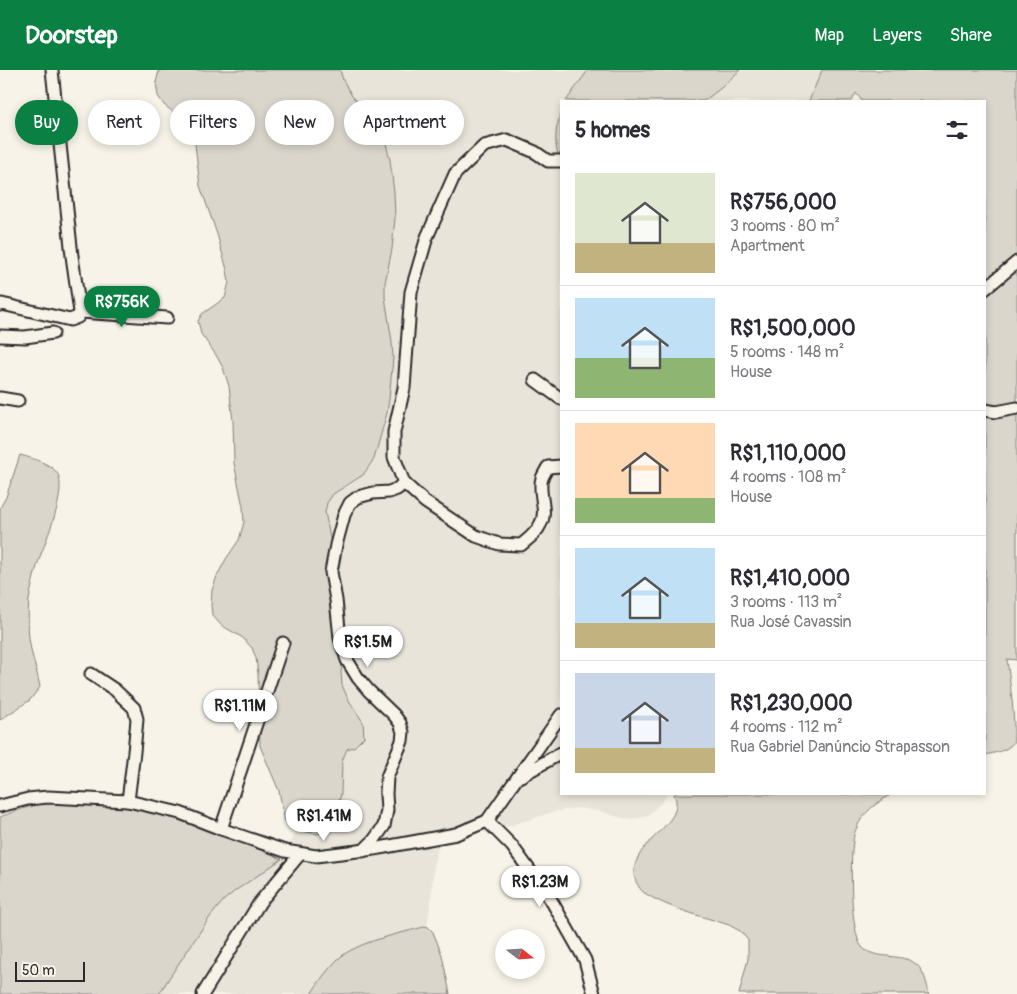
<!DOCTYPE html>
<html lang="en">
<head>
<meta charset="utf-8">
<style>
  :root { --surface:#fff; --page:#f2f2f3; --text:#2b2b33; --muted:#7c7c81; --line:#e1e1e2; --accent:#0b8043 }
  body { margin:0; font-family:Pangolin,sans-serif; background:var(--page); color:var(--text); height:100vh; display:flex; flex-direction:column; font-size:19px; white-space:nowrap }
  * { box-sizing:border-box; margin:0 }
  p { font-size:16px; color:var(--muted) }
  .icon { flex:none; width:28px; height:28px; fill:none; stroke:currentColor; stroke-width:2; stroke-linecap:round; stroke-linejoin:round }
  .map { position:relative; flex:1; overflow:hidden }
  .sheet { position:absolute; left:560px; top:30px; width:426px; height:695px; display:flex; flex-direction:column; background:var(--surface); border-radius:0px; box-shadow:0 2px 8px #0003 }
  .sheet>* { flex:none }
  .banner { position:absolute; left:15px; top:30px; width:470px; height:45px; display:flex; gap:10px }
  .needle { width:32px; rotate:107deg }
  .tools { position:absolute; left:495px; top:859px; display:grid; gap:10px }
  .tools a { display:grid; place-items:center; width:50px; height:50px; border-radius:50%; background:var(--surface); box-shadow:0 2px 8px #0003; font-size:25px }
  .scale { position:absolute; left:15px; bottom:12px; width:70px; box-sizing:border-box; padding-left:5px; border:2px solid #2b2b2b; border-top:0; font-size:14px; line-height:18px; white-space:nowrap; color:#2b2b2b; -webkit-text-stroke:4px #f7f3e8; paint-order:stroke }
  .price { position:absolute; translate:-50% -42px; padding:0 11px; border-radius:18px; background:#fff; color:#222; font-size:16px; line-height:32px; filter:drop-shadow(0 1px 2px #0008) }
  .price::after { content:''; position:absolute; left:50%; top:30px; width:15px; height:11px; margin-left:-8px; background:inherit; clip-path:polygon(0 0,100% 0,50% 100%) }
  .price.current { background:var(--accent); color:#fff }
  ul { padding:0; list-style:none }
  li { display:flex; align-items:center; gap:15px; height:125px; padding:0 15px }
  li+li { border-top:1px solid var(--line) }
  li span { display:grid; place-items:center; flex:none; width:140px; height:100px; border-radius:0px; color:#555 }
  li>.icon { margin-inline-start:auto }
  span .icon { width:60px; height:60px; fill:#fffc; stroke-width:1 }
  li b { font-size:21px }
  h2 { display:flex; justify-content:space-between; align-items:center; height:60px; padding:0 15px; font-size:21px }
  .tag { padding:0 18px; border-radius:22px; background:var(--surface); box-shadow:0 2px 8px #0003; font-size:18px; line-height:45px }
  .tag.current { background:var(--accent); color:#fff }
  header { display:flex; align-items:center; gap:30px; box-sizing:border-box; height:70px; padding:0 25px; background:var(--accent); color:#fff }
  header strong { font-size:24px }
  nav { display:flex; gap:28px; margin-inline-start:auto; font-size:18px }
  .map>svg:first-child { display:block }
</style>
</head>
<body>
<header>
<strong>Doorstep</strong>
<nav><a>Map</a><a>Layers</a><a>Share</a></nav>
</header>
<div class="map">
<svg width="1017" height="924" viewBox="0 0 1017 924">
  <rect width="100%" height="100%" fill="#f7f3e8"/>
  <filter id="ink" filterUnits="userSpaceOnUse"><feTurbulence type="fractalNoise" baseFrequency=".02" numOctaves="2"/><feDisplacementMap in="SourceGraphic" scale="10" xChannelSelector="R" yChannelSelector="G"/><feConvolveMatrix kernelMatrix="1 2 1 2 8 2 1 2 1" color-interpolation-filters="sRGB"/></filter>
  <g filter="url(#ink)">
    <g fill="#e8e4da">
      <polygon points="340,0 588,0 566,31 561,31 561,44 558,53 561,94 561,724 668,724 660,734 648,745 641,748 626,749 599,741 578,738 553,742 493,761 461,764 447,768 438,778 434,792 431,830 427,856 372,871 318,914 311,924 159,924 171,905 210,847 223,831 235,821 282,789 297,760 317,764 341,724 342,691 348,679 363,652 348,629 342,615 341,603 344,574 331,473 325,442 327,433 333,424 363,405 374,389 387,343 389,329 393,288 392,272 385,227 385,213 392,179 395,148 394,122 390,90 386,74 380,59 371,46 352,26 343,10"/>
      <polygon points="740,0 822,0 809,31 704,31 721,18"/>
    </g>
    <g fill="#dad6cc" stroke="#82807c">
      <polygon points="159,0 340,0 343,10 352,26 371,46 380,59 386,74 390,90 394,122 395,148 392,179 385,213 385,227 392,272 393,288 389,329 387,343 374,389 363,405 333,424 327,433 325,442 331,473 344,574 341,603 342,615 348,629 363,652 364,667 354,677 347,679 342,691 341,724 336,745 331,755 325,762 317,764 297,760 285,751 279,721 260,676 258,604 256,588 252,578 243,568 221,555 212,545 211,535 212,520 217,506 226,489 239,470 244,452 243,437 234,393 233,352 229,316 223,298 216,285 201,264 198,251 202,244 225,228 229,212 227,200 217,164 200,116 194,66 184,50 164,35 158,26 156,13"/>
      <polygon points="588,0 740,0 721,18 704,31 566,31"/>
      <path d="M822,0H1017V590L1007,589C1009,605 1017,662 1013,673C1007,681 994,683 985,685V31H862L856,23L852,31H809Z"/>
      <path d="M561,44V94C554,77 554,60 561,44Z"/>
      <path d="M20,385C31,388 55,394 59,407C65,430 44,473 37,496C34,506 31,519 29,530C28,540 28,557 29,568C31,585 37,600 40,617L30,630L0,650V438L6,427Z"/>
      <path d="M674,724H892C878,732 864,741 857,757C855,761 853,767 853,772C850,790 850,864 862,877C865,881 873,884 879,885C911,889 922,887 929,924H739L748,889V870L740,861L729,855C702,846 666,838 643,822C639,818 635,811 634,805C632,770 688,754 674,724Z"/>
      <path d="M59,730L122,731L212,757L282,789L235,821L223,831L210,847L171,905L159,924H0V747C19,739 38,734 59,730Z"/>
      <path d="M427,856L433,862L442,885L450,924H311C318,913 327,900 337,890C357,871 400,864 427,856Z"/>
    </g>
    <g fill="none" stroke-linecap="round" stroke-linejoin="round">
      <defs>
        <g id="minor">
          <path d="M561,91H548L535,82L507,70L484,76L455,104L427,167L411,222L404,318L394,362V387L404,413L425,432L476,466L499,474L521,475C528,469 536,464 540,455C549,441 537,423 542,408C544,404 546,400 548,397L561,396"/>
          <polyline points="985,219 1017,192"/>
          <polyline points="0,235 2,234 70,250 78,247 80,242 72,186 52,0"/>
          <polyline points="80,242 167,248"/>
          <polyline points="0,266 25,267 53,263"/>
          <polyline points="535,310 561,329"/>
          <polyline points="0,328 18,331"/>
          <polyline points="985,340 996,342 1017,338"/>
          <polyline points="91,604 115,620 134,638 137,649 134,682 128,731"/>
          <polyline points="521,706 561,683"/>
          <polyline points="0,736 28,729 48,727 128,731 180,743 221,759 285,781 316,786 374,779 456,764 487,751"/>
          <polyline points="487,751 512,776 551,830 585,890 594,924"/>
          <polyline points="487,751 561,645"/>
          <polyline points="221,759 283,573"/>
          <polyline points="363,781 374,770 384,756 387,740 386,724 387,707 402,671 403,662 400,653 394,645 369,621 358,608 347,590 340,568 336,530 331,502 336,475 344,445 350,433 358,427 373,423 389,422 397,419 404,413"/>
          <polyline points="203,924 260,832 300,784"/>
        </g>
      </defs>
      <use href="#minor" stroke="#2b2b2b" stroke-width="15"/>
      <use href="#minor" stroke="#f7f3e8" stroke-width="11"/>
    </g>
  </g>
</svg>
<div class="tools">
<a><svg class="needle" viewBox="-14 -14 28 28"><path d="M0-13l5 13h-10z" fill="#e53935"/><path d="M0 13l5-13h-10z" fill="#7c7c81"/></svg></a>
</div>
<div class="scale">50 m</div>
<b class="price current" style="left:122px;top:258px">R$756K</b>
<b class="price" style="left:368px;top:598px">R$1.5M</b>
<b class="price" style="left:240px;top:662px">R$1.11M</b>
<b class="price" style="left:324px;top:772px">R$1.41M</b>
<b class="price" style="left:540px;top:838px">R$1.23M</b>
<div class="banner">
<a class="tag current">Buy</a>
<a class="tag">Rent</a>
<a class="tag">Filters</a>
<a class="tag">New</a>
<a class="tag">Apartment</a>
</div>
<section class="sheet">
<h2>5 homes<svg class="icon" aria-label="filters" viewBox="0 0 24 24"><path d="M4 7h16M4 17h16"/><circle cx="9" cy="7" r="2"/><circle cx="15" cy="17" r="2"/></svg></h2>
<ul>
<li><span style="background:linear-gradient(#dfe7d0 70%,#c2b280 0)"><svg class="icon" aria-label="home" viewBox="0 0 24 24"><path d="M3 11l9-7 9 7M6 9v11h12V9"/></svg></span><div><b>R$756,000</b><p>3 rooms · 80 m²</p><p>Apartment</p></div></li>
<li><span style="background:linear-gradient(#bfe0f5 60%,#8fb573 0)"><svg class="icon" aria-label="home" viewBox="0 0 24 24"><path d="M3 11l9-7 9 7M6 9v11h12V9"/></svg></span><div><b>R$1,500,000</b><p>5 rooms · 148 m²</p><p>House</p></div></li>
<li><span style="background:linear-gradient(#ffd9b3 75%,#8fb573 0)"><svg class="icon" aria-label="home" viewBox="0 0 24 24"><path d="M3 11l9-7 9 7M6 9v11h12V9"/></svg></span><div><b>R$1,110,000</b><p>4 rooms · 108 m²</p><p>House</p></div></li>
<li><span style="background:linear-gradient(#bfe0f5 75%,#c2b280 0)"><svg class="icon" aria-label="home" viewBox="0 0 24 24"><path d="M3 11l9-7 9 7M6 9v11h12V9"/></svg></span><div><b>R$1,410,000</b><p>3 rooms · 113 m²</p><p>Rua José Cavassin</p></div></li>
<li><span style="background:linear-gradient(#c9d6e8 75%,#c2b280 0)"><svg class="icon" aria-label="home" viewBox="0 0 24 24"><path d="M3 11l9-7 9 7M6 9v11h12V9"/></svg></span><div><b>R$1,230,000</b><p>4 rooms · 112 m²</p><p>Rua Gabriel Danúncio Strapasson</p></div></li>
</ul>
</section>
</div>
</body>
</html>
